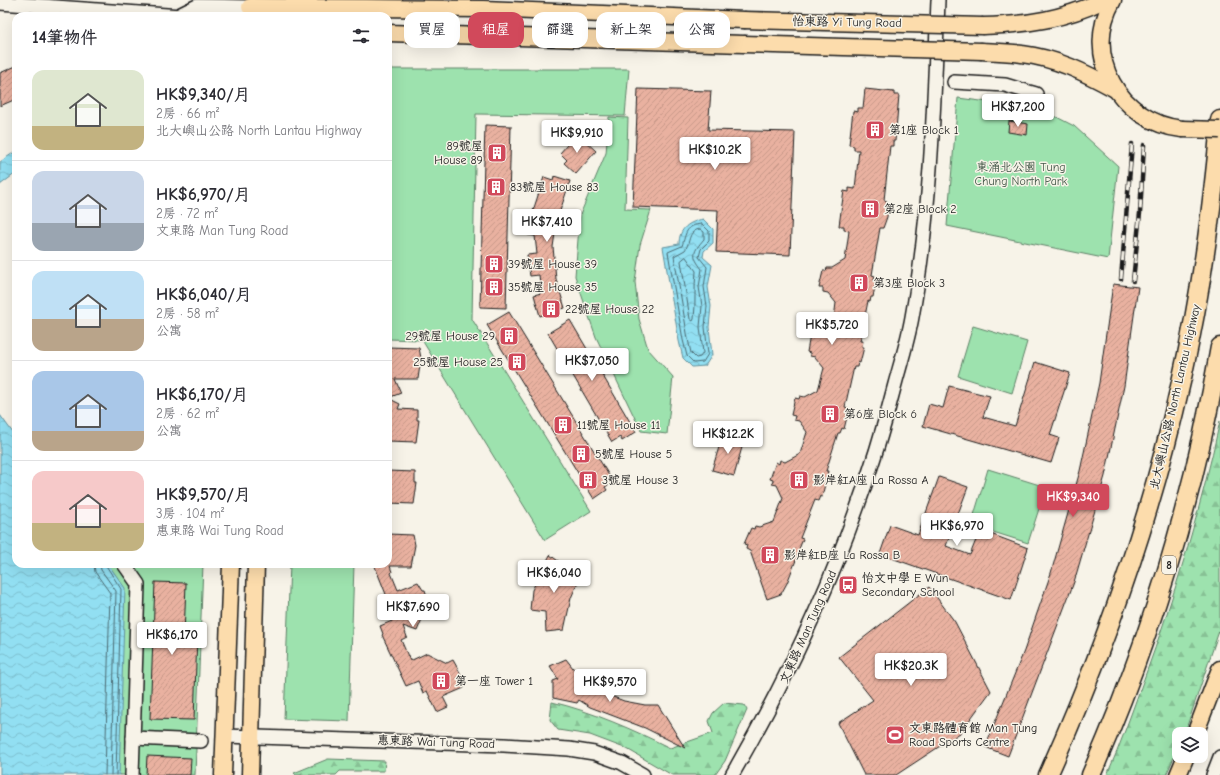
<!DOCTYPE html>
<html lang="zh-TW">
<head>
<meta charset="utf-8">
<style>
  :root { --surface:#fff; --page:#f2f2f3; --text:#2b2b33; --muted:#7c7c81; --line:#e1e1e2; --accent:#d1495b }
  body { margin:0; font-family:"Comic Neue","LXGW WenKai TC",sans-serif; background:var(--page); color:var(--text); height:100vh; display:flex; flex-direction:column; font-size:15px; white-space:nowrap }
  * { box-sizing:border-box; margin:0 }
  p { font-size:13px; color:var(--muted) }
  .icon { flex:none; width:22px; height:22px; fill:none; stroke:currentColor; stroke-width:2; stroke-linecap:round; stroke-linejoin:round }
  .map { position:relative; flex:1; overflow:hidden }
  .drawer { position:absolute; left:12px; top:12px; width:380px; height:556px; display:flex; flex-direction:column; background:var(--surface); border-radius:12px; box-shadow:0 4px 16px #0002 }
  .drawer>* { flex:none }
  .banner { position:absolute; left:404px; top:12px; width:380px; height:36px; display:flex; gap:8px }
  .tools { position:absolute; left:1172px; top:727px; display:grid; gap:8px }
  .tools a { display:grid; place-items:center; width:36px; height:36px; border-radius:8px; background:var(--surface); box-shadow:0 4px 16px #0002; font-size:20px }
  .price { position:absolute; translate:-50% -34px; padding:0 9px; border-radius:4px; background:#fff; color:#222; font-size:13px; line-height:26px; filter:drop-shadow(0 1px 2px #0008) }
  .price::after { content:''; position:absolute; left:50%; top:24px; width:12px; height:9px; margin-left:-6px; background:inherit; clip-path:polygon(0 0,100% 0,50% 100%) }
  .price.active { background:var(--accent); color:#fff }
  ul { padding:0; list-style:none }
  li { display:flex; align-items:center; gap:12px; height:100px; padding:0 20px }
  li+li { border-top:1px solid var(--line) }
  li span { display:grid; place-items:center; flex:none; width:112px; height:80px; border-radius:12px; color:#555 }
  li>.icon { margin-inline-start:auto }
  span .icon { width:48px; height:48px; fill:#fffc; stroke-width:1 }
  li b { font-size:17px }
  h2 { display:flex; justify-content:space-between; align-items:center; height:48px; padding:0 20px; font-size:17px }
  .chip { padding:0 14px; border-radius:12px; background:var(--surface); box-shadow:0 4px 16px #0002; font-size:14px; line-height:36px }
  .chip.active { background:var(--accent); color:#fff }
  .map>svg:first-child { display:block }
</style>
</head>
<body>
<div class="map">
<svg width="1220" height="775" viewBox="0 0 1220 775">
  <defs>
    <pattern id="forest-firs" width="22" height="20" patternUnits="userSpaceOnUse"><rect width="22" height="20" fill="#9de2ae"/><path d="M5 1l3.5 6h-7zM16 11l3.5 6h-7z" fill="#87c195"/></pattern>
    <pattern id="water-waves" width="16" height="10" patternUnits="userSpaceOnUse"><rect width="16" height="10" fill="#92dff2"/><path d="M0 5q4-4 8 0t8 0" fill="none" stroke="#7dbfcf"/></pattern>
    <pattern id="building-hatch" width="6" height="6" patternUnits="userSpaceOnUse"><rect width="6" height="6" fill="#e9b1a0"/><path d="M-1 1l2-2M0 6l6-6M5 7l2-2" fill="none" stroke="#c79889"/></pattern>
  </defs>
  <rect width="100%" height="100%" fill="#f7f3e8"/>
  <filter id="ink" filterUnits="userSpaceOnUse"><feTurbulence type="fractalNoise" baseFrequency=".025" numOctaves="2"/><feDisplacementMap in="SourceGraphic" scale="8" xChannelSelector="R" yChannelSelector="G"/><feConvolveMatrix kernelMatrix="1 2 1 2 8 2 1 2 1" color-interpolation-filters="sRGB"/></filter>
  <g filter="url(#ink)">
    <g fill="url(#forest-firs)" stroke="#5c7f65">
      <path d="M1220,421V628L1185,732L1184,734H1179V746L1166,775H1107C1121,744 1132,711 1144,679C1175,595 1201,508 1220,421Z"/>
      <path d="M552,702C591,711 634,730 670,748L713,733L709,721L713,713L724,703L744,705L747,710L725,761L715,775H672L627,749L590,735L558,730L550,720Z"/>
      <polygon points="328,759 385,761 384,771 340,771 336,775 296,775 294,773"/>
    </g>
    <g fill="#9de2ae" stroke="#5c7f65">
      <polygon points="388,69 629,69 625,116 476,114 472,319 591,511 545,540 422,340 388,339"/>
      <polygon points="958,98 1041,109 1074,126 1118,166 1108,259 947,226"/>
      <polygon points="609,117 628,118 625,209 651,210 640,245 635,282 639,319 648,349 673,377 667,434 641,431 596,337 575,276 580,215 606,153"/>
      <polygon points="973,326 1027,342 1012,393 958,376"/>
      <polygon points="988,469 1046,487 1028,543 971,525"/>
      <polygon points="108,564 203,564 195,775 119,775"/>
      <polygon points="290,564 354,564 349,721 284,719"/>
    </g>
    <g fill="url(#water-waves)" stroke="#63919c">
      <polygon points="16,151 16,173 0,185 0,162"/>
      <path d="M703,219L713,229V243L704,251L703,257L712,265L708,287L711,306L709,327L712,355L705,366L692,367L683,358L679,341L663,247L679,244C679,228 689,222 703,219Z"/>
      <polygon points="0,415 16,437 16,564 108,564 125,588 119,775 0,775"/>
    </g>
    <g fill="none" stroke-linecap="round" stroke-linejoin="round">
      <g stroke="#4b6a72" stroke-width="1">
        <path d="M702,224L709,231V241L701,249L699,257L707,267L704,287L707,306L705,327L708,354L703,362L694,363L687,356L683,340L668,252L682,246C686,234 685,225 702,224Z"/>
        <path d="M700,229L704,232V239C693,252 691,255 702,269L699,287L702,306L700,327L703,353L700,357L696,358L691,353L688,339L674,256L685,250C691,242 687,231 700,229Z"/>
        <path d="M686,257L696,271C694,288 696,303 694,319L693,321L690,319L681,261Z"/>
        <polyline points="94,564 95,572 110,593 105,775"/>
        <polyline points="100,564 101,570 116,591 111,775"/>
        <polyline points="105,564 121,589 116,775"/>
      </g>
    </g>
    <g fill="url(#building-hatch)" stroke="#1c1c1c">
      <polygon points="16,66 16,99 0,106 0,73"/>
      <polygon points="638,89 711,91 708,130 795,132 790,255 716,252 718,210 633,207"/>
      <polygon points="865,89 894,92 894,95 899,95 895,141 893,141 893,146 890,146 884,200 887,201 886,206 888,206 887,217 883,228 880,228 872,275 875,276 874,281 876,281 873,297 871,297 870,302 868,301 860,341 863,341 862,347 864,347 860,363 858,362 857,367 854,367 845,407 848,408 846,413 848,413 844,429 842,428 840,433 838,433 826,471 828,471 822,497 820,496 818,501 815,500 800,538 803,539 799,549 800,550 787,583 781,594 767,599 750,551 746,549 747,545 744,544 751,528 754,529 755,526 759,527 774,522 783,498 777,485 772,484 773,480 770,479 776,462 779,464 780,460 785,462 800,454 807,432 799,421 794,420 795,416 791,415 795,398 799,399 800,396 805,397 818,390 824,368 815,357 810,356 810,353 807,352 810,335 814,336 815,332 820,333 833,326 836,303 828,293 823,292 823,288 819,288 823,271 826,271 827,268 832,268 845,260 849,231 844,230 844,226 839,226 841,211 844,191 849,192 849,188 855,189 859,150 854,150 854,146 849,145 853,111 858,112 858,108 863,108"/>
      <polygon points="1009,121 1028,124 1027,135 1008,132"/>
      <polygon points="485,125 511,126 506,308 480,307"/>
      <polygon points="574,137 581,143 584,140 596,151 576,174 564,163 567,160 560,153"/>
      <polygon points="554,176 570,181 557,220 553,247 556,279 565,308 540,316 534,295 541,293 539,275 530,276 527,255 537,254 535,236 528,235 532,214 544,177 553,180"/>
      <polygon points="1113,284 1138,287 1124,386 1105,476 1074,582 1008,756 985,747 1024,651 1051,573 1080,471 1099,383"/>
      <polygon points="509,312 613,482 605,487 607,490 594,499 487,325"/>
      <polygon points="570,320 636,432 622,441 620,437 612,442 548,333"/>
      <polygon points="388,347 419,348 421,358 418,379 395,379 401,393 388,398"/>
      <polygon points="1035,362 1070,373 1050,435 1059,438 1051,463 923,426 929,404 943,408 949,386 990,396 983,417 1015,426"/>
      <polygon points="388,398 400,404 398,409 417,410 417,420 419,420 416,442 388,441"/>
      <polygon points="723,434 744,440 734,476 712,470"/>
      <polygon points="388,471 415,472 415,483 417,483 414,504 388,503"/>
      <polygon points="939,477 968,487 946,546 970,555 980,530 1028,548 1011,600 880,554 890,525 918,535"/>
      <polygon points="388,534 413,535 415,545 411,566 390,566 392,572 391,573 398,590 418,582 423,590 425,590 431,609 425,612 417,631 403,626 407,637 401,640 410,661 427,653 447,663 453,660 463,678 461,679 464,688 443,697 448,707 437,712 427,691 423,693 418,681 406,686 382,635 383,634 380,626 392,621 387,608 391,607 374,564 388,564"/>
      <polygon points="550,555 580,577 571,598 564,630 546,632 545,612 530,610 532,590"/>
      <polygon points="155,582 186,583 184,636 197,636 194,720 150,719"/>
      <polygon points="929,587 955,622 991,691 960,733 896,775 864,775 838,723 873,700 839,657"/>
      <polygon points="566,659 583,681 603,693 624,701 645,705 658,705 685,748 645,728 590,707 579,700 577,703 553,698 553,681 558,679 550,666"/>
      <polygon points="147,756 191,758 190,775 146,775"/>
    </g>
    <g fill="none" stroke-linecap="round" stroke-linejoin="round">
      <defs>
        <g id="minor">
          <polyline points="0,3 181,16"/>
          <polyline points="179,15 197,6 250,7"/>
          <polyline points="954,82 1005,85 1036,94"/>
          <polyline points="124,564 138,584 132,775"/>
          <polyline points="225,736 504,745 569,749 594,753 622,763 643,775"/>
          <polyline points="133,738 201,741"/>
          <path d="M732,775C803,652 860,522 895,384C901,362 908,340 912,317C931,213 934,106 938,0"/>
          <polyline points="1213,775 1220,757"/>
        </g>
        <g id="major">
          <path d="M1113,0C1081,56 1120,122 1182,129"/>
          <polyline points="250,7 483,9 744,20"/>
          <path d="M983,26C1026,25 1065,19 1104,0"/>
          <polyline points="388,33 744,44"/>
          <path d="M982,51C995,52 1009,52 1022,54C1056,58 1086,73 1115,89"/>
          <polyline points="1195,734 1220,669"/>
          <polyline points="223,775 231,564"/>
          <polyline points="250,775 256,564"/>
          <polyline points="1178,775 1186,756"/>
        </g>
        <g id="highway">
          <path d="M1048,775C1128,597 1186,410 1210,216C1214,184 1218,152 1220,120"/>
          <path d="M1091,775C1151,638 1195,494 1220,347"/>
        </g>
      </defs>
      <use href="#minor" stroke="#1c1c1c" stroke-width="16"/>
      <use href="#major" stroke="#1c1c1c" stroke-width="19"/>
      <use href="#highway" stroke="#1c1c1c" stroke-width="21"/>
      <use href="#minor" stroke="#f7f3e8" stroke-width="13"/>
      <use href="#major" stroke="#fcdcac" stroke-width="16"/>
      <use href="#highway" stroke="#fcdcac" stroke-width="18"/>
      <defs>
        <g id="rail">
          <polyline points="1121,279 1132,144"/>
          <polyline points="1133,281 1140,213 1144,145"/>
        </g>
      </defs>
      <use href="#rail" stroke="#1c1c1c" stroke-width="4.5"/>
      <use href="#rail" stroke="#f7f3e8" stroke-width="3" stroke-dasharray="9" stroke-linecap="butt"/>
      <defs>
        <g id="major-bridge">
          <polyline points="744,20 983,26"/>
          <polyline points="744,44 982,51"/>
          <polyline points="1182,129 1220,130"/>
        </g>
      </defs>
      <use href="#major-bridge" stroke="#1c1c1c" stroke-width="19" stroke-linecap="butt"/>
      <use href="#major-bridge" stroke="#fcdcac" stroke-width="16"/>
    </g>
  </g>
  <defs>
    <symbol id="building-square" viewBox="-11 -11 22 22"><rect x="-9" y="-9" width="18" height="18" rx="4" fill="#d1495b" stroke="#f7f3e8"/><path d="M-4-6H4V6H1V3H-1V6H-4ZM-2.5-4.3h1.7v1.8h-1.7ZM.8-4.3h1.7v1.8H.8ZM-2.5-1h1.7V.8h-1.7ZM.8-1h1.7V.8H.8Z" fill="#fff"/></symbol>
    <symbol id="bus-square" viewBox="-11 -11 22 22"><rect x="-9" y="-9" width="18" height="18" rx="4" fill="#d1495b" stroke="#f7f3e8"/><path d="M-5-6H5V4H4V6H2V4H-2V6H-4V4H-5ZM-3.5-4V0h7V-4ZM-3.5 1.2v1.5H-2V1.2ZM2 1.2v1.5H3.5V1.2Z" fill="#fff"/></symbol>
    <symbol id="stadium-square" viewBox="-11 -11 22 22"><rect x="-9" y="-9" width="18" height="18" rx="4" fill="#d1495b" stroke="#f7f3e8"/><path d="M0-5a6.5 5 0 1 0 0 10a6.5 5 0 1 0 0-10ZM-3.5-1.8h7v3.6h-7Z" fill="#fff"/></symbol>
  </defs>
  <g fill-rule="evenodd">
    <use href="#building-square" x="864" y="119" width="22" height="22"/>
    <use href="#building-square" x="486" y="142" width="22" height="22"/>
    <use href="#building-square" x="485" y="176" width="22" height="22"/>
    <use href="#building-square" x="859" y="198" width="22" height="22"/>
    <use href="#building-square" x="483" y="253" width="22" height="22"/>
    <use href="#building-square" x="848" y="272" width="22" height="22"/>
    <use href="#building-square" x="483" y="276" width="22" height="22"/>
    <use href="#building-square" x="540" y="298" width="22" height="22"/>
    <use href="#building-square" x="498" y="325" width="22" height="22"/>
    <use href="#building-square" x="506" y="351" width="22" height="22"/>
    <use href="#building-square" x="819" y="403" width="22" height="22"/>
    <use href="#building-square" x="552" y="414" width="22" height="22"/>
    <use href="#building-square" x="570" y="443" width="22" height="22"/>
    <use href="#building-square" x="577" y="469" width="22" height="22"/>
    <use href="#building-square" x="788" y="469" width="22" height="22"/>
    <use href="#building-square" x="759" y="544" width="22" height="22"/>
    <use href="#bus-square" x="837" y="574" width="22" height="22"/>
    <use href="#building-square" x="430" y="670" width="22" height="22"/>
    <use href="#stadium-square" x="884" y="724" width="22" height="22"/>
  </g>
  <g text-anchor="middle" dominant-baseline="central" stroke-width="3" stroke-linejoin="round" paint-order="stroke">
    <rect fill="#f7f3e8" stroke="#5e5c59" stroke-width="1" x="1162" y="556" width="14" height="18" rx="3"/>
    <g font-size="11" font-weight="bold" fill="#1c1c1c">
      <text x="1169" y="565">8</text>
    </g>
    <g font-size="12" fill="#1c1c1c" stroke="#f7f3e8">
      <text transform="translate(847 22) rotate(1)">怡東路 Yi Tung Road</text>
      <text transform="translate(1175 397) rotate(-77)">北大嶼山公路 North Lantau Highway</text>
      <text transform="translate(808 627) rotate(-66)">文東路 Man Tung Road</text>
      <text transform="translate(436 742) rotate(2)">惠東路 Wai Tung Road</text>
    </g>
    <g font-size="12" fill="#1c1c1c" stroke="#f7f3e8" text-anchor="start">
      <text x="889" y="130">第1座 Block 1</text>
      <text x="483" y="146" text-anchor="end">89號屋<tspan x="483" dy="14">House 89</tspan></text>
      <text x="510" y="187">83號屋 House 83</text>
      <text x="884" y="209">第2座 Block 2</text>
      <text x="508" y="264">39號屋 House 39</text>
      <text x="873" y="283">第3座 Block 3</text>
      <text x="508" y="287">35號屋 House 35</text>
      <text x="565" y="309">22號屋 House 22</text>
      <text x="495" y="336" text-anchor="end">29號屋 House 29</text>
      <text x="503" y="362" text-anchor="end">25號屋 House 25</text>
      <text x="844" y="414">第6座 Block 6</text>
      <text x="577" y="425">11號屋 House 11</text>
      <text x="595" y="454">5號屋 House 5</text>
      <text x="602" y="480">3號屋 House 3</text>
      <text x="813" y="480">影岸紅A座 La Rossa A</text>
      <text x="784" y="555">影岸紅B座 La Rossa B</text>
      <text x="862" y="578">怡文中學 E Wun<tspan x="862" dy="14">Secondary School</tspan></text>
      <text x="455" y="681">第一座 Tower 1</text>
      <text x="909" y="728">文東路體育館 Man Tung<tspan x="909" dy="14">Road Sports Centre</tspan></text>
    </g>
    <g font-size="12" fill="#435748" stroke="#f7f3e8">
      <text x="1021" y="167">東涌北公園 Tung<tspan x="1021" dy="14">Chung North Park</tspan></text>
    </g>
  </g>
</svg>
<div class="tools">
<a><svg class="icon" aria-label="layers" viewBox="0 0 24 24"><path d="M12 4l9 5-9 5-9-5zM3 14l9 5 9-5"/></svg></a>
</div>
<b class="price" style="left:1018px;top:128px">HK$7,200</b>
<b class="price" style="left:577px;top:154px">HK$9,910</b>
<b class="price" style="left:715px;top:171px">HK$10.2K</b>
<b class="price" style="left:547px;top:243px">HK$7,410</b>
<b class="price" style="left:832px;top:346px">HK$5,720</b>
<b class="price" style="left:592px;top:382px">HK$7,050</b>
<b class="price" style="left:728px;top:455px">HK$12.2K</b>
<b class="price active" style="left:1073px;top:518px">HK$9,340</b>
<b class="price" style="left:957px;top:547px">HK$6,970</b>
<b class="price" style="left:554px;top:594px">HK$6,040</b>
<b class="price" style="left:413px;top:628px">HK$7,690</b>
<b class="price" style="left:172px;top:656px">HK$6,170</b>
<b class="price" style="left:911px;top:687px">HK$20.3K</b>
<b class="price" style="left:610px;top:703px">HK$9,570</b>
<div class="banner">
<a class="chip">買屋</a>
<a class="chip active">租屋</a>
<a class="chip">篩選</a>
<a class="chip">新上架</a>
<a class="chip">公寓</a>
</div>
<section class="drawer">
<h2>14筆物件<svg class="icon" aria-label="filters" viewBox="0 0 24 24"><path d="M4 7h16M4 17h16"/><circle cx="9" cy="7" r="2"/><circle cx="15" cy="17" r="2"/></svg></h2>
<ul>
<li><span style="background:linear-gradient(#dfe7d0 70%,#c2b280 0)"><svg class="icon" aria-label="home" viewBox="0 0 24 24"><path d="M3 11l9-7 9 7M6 9v11h12V9"/></svg></span><div><b>HK$9,340/月</b><p>2房 · 66 m²</p><p>北大嶼山公路 North Lantau Highway</p></div></li>
<li><span style="background:linear-gradient(#c9d6e8 65%,#9aa5b1 0)"><svg class="icon" aria-label="home" viewBox="0 0 24 24"><path d="M3 11l9-7 9 7M6 9v11h12V9"/></svg></span><div><b>HK$6,970/月</b><p>2房 · 72 m²</p><p>文東路 Man Tung Road</p></div></li>
<li><span style="background:linear-gradient(#bfe0f5 60%,#b9a48a 0)"><svg class="icon" aria-label="home" viewBox="0 0 24 24"><path d="M3 11l9-7 9 7M6 9v11h12V9"/></svg></span><div><b>HK$6,040/月</b><p>2房 · 58 m²</p><p>公寓</p></div></li>
<li><span style="background:linear-gradient(#a9c7e8 75%,#b9a48a 0)"><svg class="icon" aria-label="home" viewBox="0 0 24 24"><path d="M3 11l9-7 9 7M6 9v11h12V9"/></svg></span><div><b>HK$6,170/月</b><p>2房 · 62 m²</p><p>公寓</p></div></li>
<li><span style="background:linear-gradient(#f6c9c9 65%,#c2b280 0)"><svg class="icon" aria-label="home" viewBox="0 0 24 24"><path d="M3 11l9-7 9 7M6 9v11h12V9"/></svg></span><div><b>HK$9,570/月</b><p>3房 · 104 m²</p><p>惠東路 Wai Tung Road</p></div></li>
</ul>
</section>
</div>
</body>
</html>
